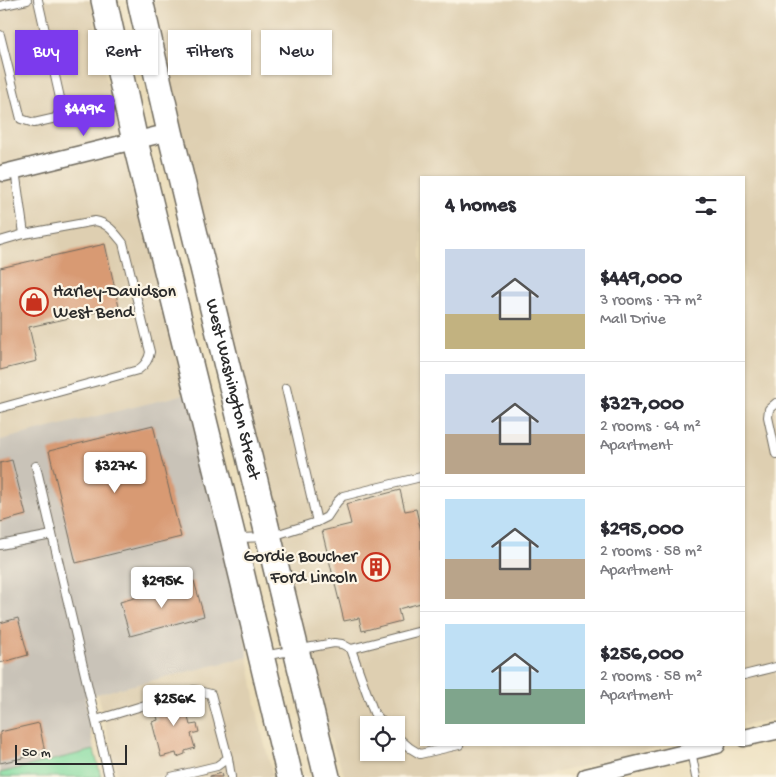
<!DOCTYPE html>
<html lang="en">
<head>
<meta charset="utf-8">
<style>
  :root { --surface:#fff; --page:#f2f2f3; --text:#2b2b33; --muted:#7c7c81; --line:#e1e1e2; --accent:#7c3aed }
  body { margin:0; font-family:"Gochi Hand",sans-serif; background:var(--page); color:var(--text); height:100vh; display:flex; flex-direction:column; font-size:19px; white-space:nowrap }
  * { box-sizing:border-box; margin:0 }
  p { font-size:16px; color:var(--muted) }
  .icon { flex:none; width:28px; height:28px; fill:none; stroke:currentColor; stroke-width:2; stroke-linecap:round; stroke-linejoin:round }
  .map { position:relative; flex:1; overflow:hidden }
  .drawer { position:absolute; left:420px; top:176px; width:325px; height:570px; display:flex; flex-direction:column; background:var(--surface); border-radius:0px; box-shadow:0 1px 4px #0004 }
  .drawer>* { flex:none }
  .top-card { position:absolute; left:15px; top:30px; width:330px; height:45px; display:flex; gap:10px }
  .tools { position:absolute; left:360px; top:716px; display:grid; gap:10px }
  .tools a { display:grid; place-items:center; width:45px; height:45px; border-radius:0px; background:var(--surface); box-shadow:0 1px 4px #0004; font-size:25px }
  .scale { position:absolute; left:15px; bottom:12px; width:112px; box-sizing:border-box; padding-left:5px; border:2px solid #2b2b2b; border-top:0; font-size:14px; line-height:18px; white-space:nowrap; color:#2b2b2b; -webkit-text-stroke:4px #fcf5e5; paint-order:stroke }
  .price { position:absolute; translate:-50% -42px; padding:0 11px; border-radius:5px; background:#fff; color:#222; font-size:16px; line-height:32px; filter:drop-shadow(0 1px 2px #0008) }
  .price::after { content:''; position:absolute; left:50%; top:30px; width:15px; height:11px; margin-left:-8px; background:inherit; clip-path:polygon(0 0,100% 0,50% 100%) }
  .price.selected { background:var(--accent); color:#fff }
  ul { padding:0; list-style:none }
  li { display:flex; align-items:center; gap:15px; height:125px; padding:0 25px }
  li+li { border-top:1px solid var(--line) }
  li span { display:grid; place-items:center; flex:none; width:140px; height:100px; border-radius:0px; color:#555 }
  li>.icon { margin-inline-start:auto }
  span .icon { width:60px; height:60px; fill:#fffc; stroke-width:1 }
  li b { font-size:21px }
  h2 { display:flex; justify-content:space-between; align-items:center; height:60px; padding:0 25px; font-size:21px }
  .chip { padding:0 18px; border-radius:0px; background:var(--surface); box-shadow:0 1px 4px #0004; font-size:18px; line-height:45px }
  .chip.selected { background:var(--accent); color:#fff }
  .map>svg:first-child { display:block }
</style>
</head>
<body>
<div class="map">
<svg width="776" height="777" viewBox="0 0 776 777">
  <rect width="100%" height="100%" fill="#fcf5e5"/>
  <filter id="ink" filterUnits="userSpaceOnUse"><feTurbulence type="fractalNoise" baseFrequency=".02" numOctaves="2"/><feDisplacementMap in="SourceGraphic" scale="10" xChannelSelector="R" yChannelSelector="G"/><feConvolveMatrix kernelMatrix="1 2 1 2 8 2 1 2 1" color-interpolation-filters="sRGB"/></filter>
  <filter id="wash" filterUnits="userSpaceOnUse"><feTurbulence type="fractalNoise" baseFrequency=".0096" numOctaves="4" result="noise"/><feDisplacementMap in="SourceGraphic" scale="20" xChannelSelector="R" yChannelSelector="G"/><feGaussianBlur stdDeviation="1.12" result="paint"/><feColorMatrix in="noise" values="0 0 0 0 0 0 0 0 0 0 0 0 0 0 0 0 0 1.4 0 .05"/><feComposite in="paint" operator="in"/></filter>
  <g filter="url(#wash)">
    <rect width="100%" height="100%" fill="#ebddb9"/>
    <g fill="#decfb1" fill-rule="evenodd">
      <polygon points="0,0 91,0 102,62 131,185 140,207 190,393 0,440"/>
      <path d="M154,0H776V718L744,726V178H421V745H668L539,777H345L328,732L161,50ZM369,725H396V752H369Z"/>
      <polygon points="248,657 259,721 273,777 118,777 98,694"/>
    </g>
    <polygon fill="#c9c3b8" points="190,393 242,616 248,657 85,697 94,750 0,773 0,440"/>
    <polygon fill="#83dba0" stroke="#578366" points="94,750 101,777 0,777 0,773"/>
    <g id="blocks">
      <g fill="#d89a73">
        <polygon points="105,244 119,307 29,327 37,361 0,370 0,268"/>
        <polygon points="153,425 181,537 76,563 49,451"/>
        <polygon points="12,460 26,515 0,522 0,463"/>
        <polygon points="400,490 405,511 416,509 421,531 421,603 398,609 401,621 362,631 359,618 344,621 322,531 351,524 346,504"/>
        <polygon points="194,581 204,616 130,636 120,602"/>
        <polygon points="18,618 28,655 0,663 0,623"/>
        <polygon points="190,696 193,709 186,710 190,725 197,724 199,732 191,734 195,748 185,751 185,754 177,757 176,753 161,757 152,722 158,720 154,705"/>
        <polygon points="39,723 45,753 0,763 0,732"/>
        <polygon points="221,773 222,777 210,777 210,776"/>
      </g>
    </g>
  </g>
  <g filter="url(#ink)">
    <use href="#blocks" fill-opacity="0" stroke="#6e695d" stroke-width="1"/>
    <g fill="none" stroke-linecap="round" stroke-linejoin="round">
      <defs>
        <g id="lane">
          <polyline points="0,6 27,0"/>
          <polyline points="0,35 21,119 34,123 56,118 62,107 38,0"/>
          <polyline points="15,170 24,234"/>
          <path d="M0,241L24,234L95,221C108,223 115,233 123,243L150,352C149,360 145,365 138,370L0,408"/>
          <polyline points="286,388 317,522"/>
          <polyline points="776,403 769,409 768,417 776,454"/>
          <polyline points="36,466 109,777"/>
          <polyline points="238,538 269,537 317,522 327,517 337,502 343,496 421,477"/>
          <polyline points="0,545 52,535"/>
          <polyline points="351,649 421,631"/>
          <polyline points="263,656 334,643 342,644 351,649 374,713 385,725"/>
          <polyline points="744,675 776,667"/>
          <polyline points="96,720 194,690 211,694 228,758 217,766 171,777"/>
          <polyline points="396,736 410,748 420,754 459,745"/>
          <polyline points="691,751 696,777"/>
          <polyline points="228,758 231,777"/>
        </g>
        <g id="street">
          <polyline points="4,173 170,132"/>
          <polyline points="744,738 776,731"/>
          <polyline points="586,777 717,745"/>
        </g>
        <g id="primary">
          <polyline points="104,0 135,141 233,538 290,777"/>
          <path id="s1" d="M140,0L170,132L327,777"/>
        </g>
      </defs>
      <use href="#lane" stroke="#6e695d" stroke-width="10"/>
      <use href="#street" stroke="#6e695d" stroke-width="19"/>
      <use href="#primary" stroke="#6e695d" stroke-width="28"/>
      <use href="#lane" stroke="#fff" stroke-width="8"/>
      <use href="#street" stroke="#fff" stroke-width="16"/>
      <use href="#primary" stroke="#fff" stroke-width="25"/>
    </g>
  </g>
  <defs>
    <symbol id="shop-ring" viewBox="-11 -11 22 22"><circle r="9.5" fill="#fcf5e5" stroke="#c8321e" stroke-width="1.5"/><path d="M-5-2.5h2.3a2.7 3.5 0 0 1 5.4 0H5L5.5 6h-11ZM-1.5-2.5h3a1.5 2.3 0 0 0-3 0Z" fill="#c8321e"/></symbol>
    <symbol id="building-ring" viewBox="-11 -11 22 22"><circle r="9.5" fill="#fcf5e5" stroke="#c8321e" stroke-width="1.5"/><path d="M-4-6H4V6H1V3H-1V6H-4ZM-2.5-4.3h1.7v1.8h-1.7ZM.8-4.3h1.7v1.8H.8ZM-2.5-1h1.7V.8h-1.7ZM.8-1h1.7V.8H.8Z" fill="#c8321e"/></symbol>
  </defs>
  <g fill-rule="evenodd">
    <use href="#shop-ring" x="18" y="286" width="32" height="32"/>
    <use href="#building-ring" x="360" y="551" width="32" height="32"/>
  </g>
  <g text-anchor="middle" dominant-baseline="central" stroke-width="4.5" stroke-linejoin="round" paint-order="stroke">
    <g font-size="18" fill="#2b2b2b" stroke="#fcf5e5" text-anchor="start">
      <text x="53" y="292">Harley-Davidson<tspan x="53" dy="21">West Bend</tspan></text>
      <text x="357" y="557" text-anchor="end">Gordie Boucher<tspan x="357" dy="21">Ford Lincoln</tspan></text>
    </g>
    <g font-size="18" fill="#2b2b2b" stroke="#fcf5e5">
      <text stroke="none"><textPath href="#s1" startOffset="400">West Washington Street</textPath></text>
    </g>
  </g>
</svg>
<div class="tools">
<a><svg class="icon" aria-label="locate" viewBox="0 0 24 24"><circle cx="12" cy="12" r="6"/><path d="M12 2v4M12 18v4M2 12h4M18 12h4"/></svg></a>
</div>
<div class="scale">50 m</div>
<b class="price selected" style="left:84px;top:137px">$449K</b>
<b class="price" style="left:115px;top:494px">$327K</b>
<b class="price" style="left:162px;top:609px">$295K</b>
<b class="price" style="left:174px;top:727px">$256K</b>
<div class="top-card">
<a class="chip selected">Buy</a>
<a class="chip">Rent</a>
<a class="chip">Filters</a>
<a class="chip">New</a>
</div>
<section class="drawer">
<h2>4 homes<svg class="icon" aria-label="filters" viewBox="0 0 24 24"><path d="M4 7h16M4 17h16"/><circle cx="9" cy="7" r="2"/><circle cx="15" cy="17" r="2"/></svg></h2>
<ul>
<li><span style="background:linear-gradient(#c9d6e8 65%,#c2b280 0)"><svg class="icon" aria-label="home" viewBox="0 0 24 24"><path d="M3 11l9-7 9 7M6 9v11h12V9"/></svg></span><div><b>$449,000</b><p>3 rooms · 77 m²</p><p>Mall Drive</p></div></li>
<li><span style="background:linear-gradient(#c9d6e8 60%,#b9a48a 0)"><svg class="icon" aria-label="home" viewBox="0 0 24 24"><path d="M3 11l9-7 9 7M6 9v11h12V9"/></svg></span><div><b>$327,000</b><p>2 rooms · 64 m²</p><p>Apartment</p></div></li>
<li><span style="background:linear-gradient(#bfe0f5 60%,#b9a48a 0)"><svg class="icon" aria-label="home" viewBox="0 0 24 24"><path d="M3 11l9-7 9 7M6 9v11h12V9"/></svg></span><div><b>$295,000</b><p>2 rooms · 58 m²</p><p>Apartment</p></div></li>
<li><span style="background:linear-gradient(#bfe0f5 65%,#7fa58c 0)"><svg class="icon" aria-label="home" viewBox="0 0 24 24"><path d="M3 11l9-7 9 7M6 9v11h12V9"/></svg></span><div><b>$256,000</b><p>2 rooms · 58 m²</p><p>Apartment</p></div></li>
</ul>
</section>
</div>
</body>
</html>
